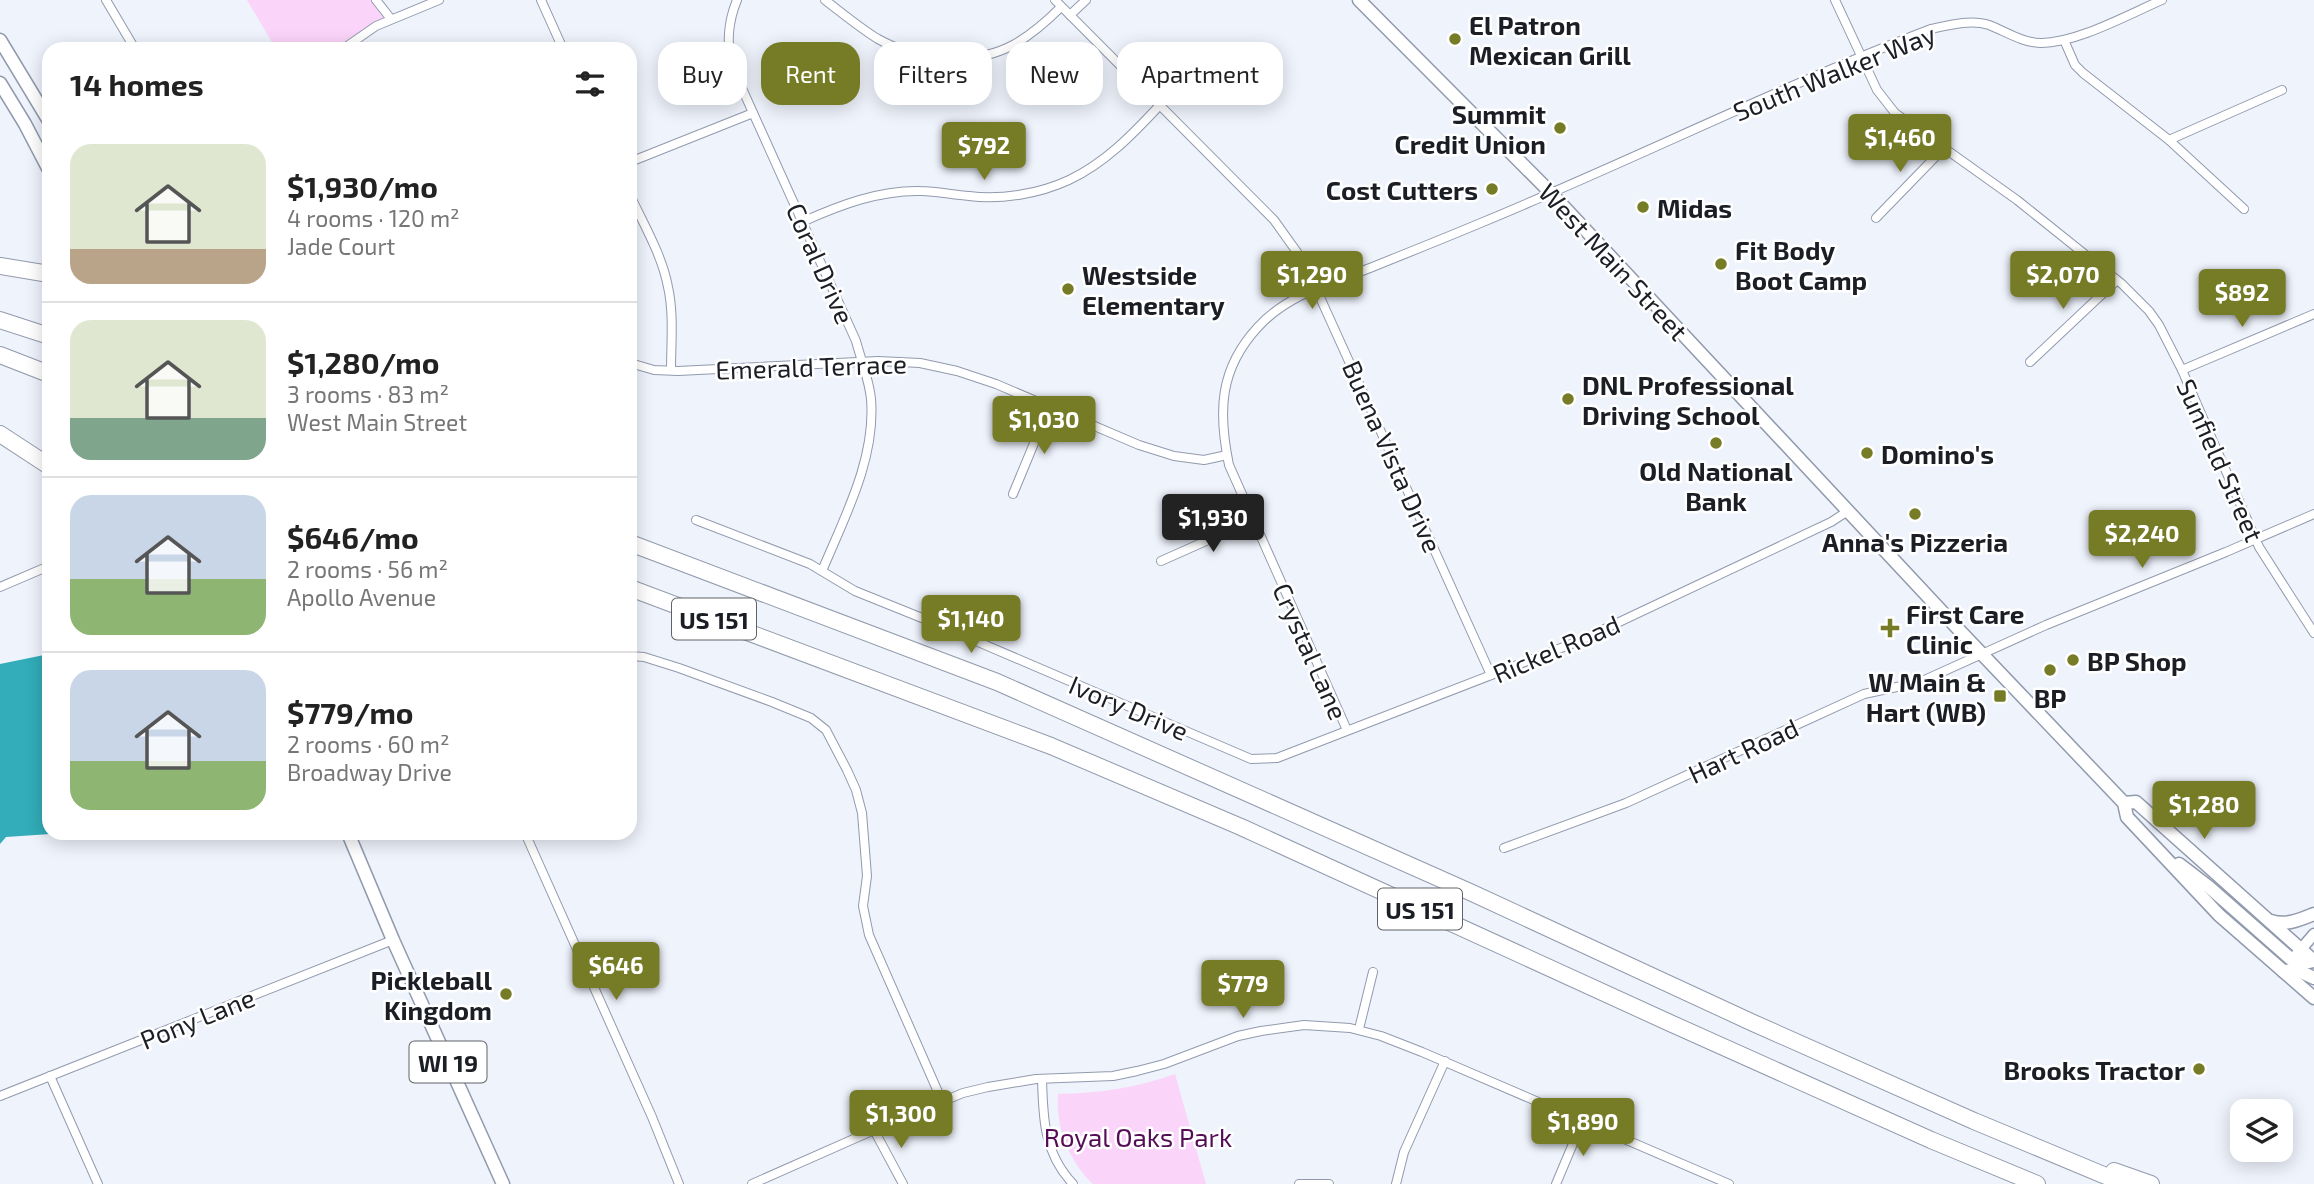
<!DOCTYPE html>
<html lang="en">
<head>
<meta charset="utf-8">
<style>
  :root { --surface:#fff; --page:#f2f2f2; --text:#222; --muted:#767676; --line:#e0e0e0; --accent:#767b25 }
  body { margin:0; font-family:"Exo 2",sans-serif; background:var(--page); color:var(--text); height:100vh; display:flex; flex-direction:column; font-size:26px; white-space:nowrap }
  * { box-sizing:border-box; margin:0 }
  p { font-size:23px; color:var(--muted) }
  .icon { flex:none; width:38px; height:38px; fill:none; stroke:currentColor; stroke-width:2; stroke-linecap:round; stroke-linejoin:round }
  .map { position:relative; flex:1; overflow:hidden }
  .drawer { position:absolute; left:42px; top:42px; width:595px; height:798px; display:flex; flex-direction:column; background:var(--surface); border-radius:21px; box-shadow:0 4px 18px #0003 }
  .drawer>* { flex:none }
  .hud { position:absolute; left:658px; top:42px; width:665px; height:63px; display:flex; gap:14px }
  .controls { position:absolute; left:2230px; top:1099px; display:grid; gap:14px }
  .controls a { display:grid; place-items:center; width:63px; height:63px; border-radius:14px; background:var(--surface); box-shadow:0 4px 18px #0003; font-size:35px }
  .price { position:absolute; translate:-50% -60px; padding:0 16px; border-radius:7px; background:var(--accent); color:#fff; font-size:23px; line-height:46px; filter:drop-shadow(0 2px 4px #0008) }
  .price::after { content:''; position:absolute; left:50%; top:42px; width:21px; height:16px; margin-left:-10px; background:inherit; clip-path:polygon(0 0,100% 0,50% 100%) }
  .price.on { background:#222; color:#fff }
  ul { padding:0; list-style:none }
  li { display:flex; align-items:center; gap:21px; height:175px; padding:0 28px }
  li+li { border-top:2px solid var(--line) }
  li span { display:grid; place-items:center; flex:none; width:196px; height:140px; border-radius:21px; color:#555 }
  li>.icon { margin-inline-start:auto }
  span .icon { width:84px; height:84px; fill:#fffc; stroke-width:1 }
  li b { font-size:30px }
  h2 { display:flex; justify-content:space-between; align-items:center; height:84px; padding:0 28px; font-size:30px }
  .chip { padding:0 24px; border-radius:21px; background:var(--surface); box-shadow:0 4px 18px #0003; font-size:24px; line-height:63px }
  .chip.on { background:var(--accent); color:#fff }
  .map>svg:first-child { display:block }
</style>
</head>
<body>
<div class="map">
<svg width="2314" height="1184" viewBox="0 0 2314 1184">
  <rect width="100%" height="100%" fill="#eff3fc"/>
  <g fill="#fbd4fa">
    <polygon points="247,0 376,0 391,19 343,49 276,49"/>
    <path d="M1175,1074L1206,1184H1093C1068,1160 1056,1128 1058,1094C1099,1093 1136,1088 1175,1074Z"/>
  </g>
  <polygon fill="#32adb9" points="49,654 49,833 65,833 6,837 0,844 0,664"/>
  <g fill="none" stroke-linecap="round" stroke-linejoin="round">
    <defs>
      <g id="minor">
        <polyline points="106,0 135,49"/>
        <polyline points="376,0 391,19"/>
        <polyline points="541,0 563,49"/>
        <path d="M737,0C728,22 727,41 731,64L856,341C861,360 869,379 871,399C876,459 844,518 822,571"/>
        <path d="M825,0C842,13 860,28 878,39C918,61 973,67 1015,44C1032,34 1047,21 1061,7"/>
        <polyline points="1055,0 1274,220 1304,262 1491,675"/>
        <polyline points="1835,0 1877,90 1895,113 2017,200 2122,284 2149,311 2159,325 2182,370 2259,547 2314,633"/>
        <polyline points="1070,15 1086,0"/>
        <polyline points="2064,40 2075,65 2083,73 2169,140 2244,209"/>
        <polyline points="343,49 376,26 439,0"/>
        <polyline points="2169,140 2282,90"/>
        <polyline points="630,162 753,113"/>
        <path d="M630,195C644,225 662,255 668,287C674,314 671,343 671,370"/>
        <polyline points="1876,218 1943,149"/>
        <path d="M802,222C840,205 879,190 921,191C937,191 953,195 969,196C1001,200 1039,194 1069,180C1105,163 1132,135 1159,106"/>
        <polyline points="2030,362 2116,281"/>
        <polyline points="630,363 654,370 678,371 878,361 920,363 957,371 996,384 1139,445 1174,456 1204,460 1227,455"/>
        <polyline points="2182,370 2314,314"/>
        <polyline points="1013,494 1049,407"/>
        <polyline points="696,520 810,564 855,591 927,620 1251,759 1277,758 1579,641 1831,522 1848,511"/>
        <polyline points="1161,561 1253,520"/>
        <polyline points="0,587 49,566"/>
        <polyline points="630,656 644,657 679,668 772,702 811,718 826,730 847,770 856,790 862,813 867,876 863,906 869,935 942,1101"/>
        <path d="M1347,730L1229,465C1218,412 1219,369 1258,327C1287,295 1331,283 1370,268C1407,253 1445,238 1483,222C1633,160 1779,87 1931,29C1949,25 1971,19 1989,25C2007,32 2021,42 2040,43C2075,44 2129,14 2162,0"/>
        <polyline points="525,833 652,1117 679,1184"/>
        <polyline points="1504,848 1626,803 1864,694 1920,682 2046,625 2226,552 2314,514"/>
        <polyline points="1359,1029 1373,972"/>
        <polyline points="50,1076 98,1184"/>
        <path d="M1042,1079C1043,1119 1044,1153 1073,1184"/>
        <polyline points="0,1096 393,940"/>
        <polyline points="874,1130 903,1184"/>
        <polyline points="752,1184 874,1130 963,1093 988,1087 1036,1079 1113,1076 1137,1071 1164,1064 1238,1036 1261,1031 1304,1025 1350,1028 1381,1036 1422,1052 1729,1184"/>
        <polyline points="1299,1184 1329,1184"/>
        <polyline points="1396,1184 1404,1152 1445,1061"/>
        <polyline points="1556,1184 1583,1120"/>
      </g>
      <polyline id="tertiary" points="2296,955 2314,934"/>
      <g id="secondary">
        <polyline points="1359,0 1551,193 1961,632 2124,803 2127,817 2219,915 2314,998"/>
        <polyline points="2124,803 2136,802 2314,961"/>
        <polyline points="2179,864 2209,887 2292,960 2305,963 2313,961"/>
        <path d="M2271,921C2286,926 2299,920 2314,914"/>
        <polyline points="2283,971 2297,970 2314,978"/>
      </g>
      <g id="primary">
        <polyline points="0,40 49,121"/>
        <polyline points="0,83 25,124 49,170"/>
        <polyline points="348,833 393,940 503,1184"/>
      </g>
      <g id="motorway">
        <polyline points="0,266 49,274"/>
        <polyline points="0,320 49,336"/>
        <polyline points="0,355 49,374"/>
        <polyline points="0,434 49,466"/>
        <polyline points="630,543 997,682 1470,892 1751,1022 1974,1121 2125,1184"/>
        <polyline points="630,588 1051,746 1241,827 1670,1023 1931,1140 2037,1184"/>
        <polyline points="2114,1171 2151,1184"/>
      </g>
    </defs>
    <use href="#minor" stroke="#919aad" stroke-width="10"/>
    <use href="#tertiary" stroke="#919aad" stroke-width="13"/>
    <use href="#secondary" stroke="#919aad" stroke-width="15"/>
    <use href="#primary" stroke="#919aad" stroke-width="15"/>
    <use href="#motorway" stroke="#919aad" stroke-width="18"/>
    <use href="#minor" stroke="#fff" stroke-width="8"/>
    <use href="#tertiary" stroke="#fff" stroke-width="10"/>
    <use href="#secondary" stroke="#fff" stroke-width="12"/>
    <use href="#primary" stroke="#fff" stroke-width="12"/>
    <use href="#motorway" stroke="#fff" stroke-width="16"/>
  </g>
  <g fill="#767b25" stroke="#fff" stroke-width="2.5">
    <circle cx="1455" cy="39" r="7"/>
    <circle cx="1560" cy="128" r="7"/>
    <circle cx="1492" cy="189" r="7"/>
    <circle cx="1643" cy="207" r="7"/>
    <circle cx="1721" cy="264" r="7"/>
    <circle cx="1068" cy="289" r="7"/>
    <circle cx="1568" cy="399" r="7"/>
    <circle cx="1716" cy="443" r="7"/>
    <circle cx="1867" cy="453" r="7"/>
    <circle cx="1915" cy="514" r="7"/>
    <path d="M1886.5 617.5h7v7h7v7h-7v7h-7v-7h-7v-7h7z"/>
    <circle cx="2073" cy="660" r="7"/>
    <circle cx="2050" cy="670" r="7"/>
    <rect x="1993" y="689" width="14" height="14" rx="3.5"/>
    <circle cx="506" cy="994" r="7"/>
    <circle cx="2199" cy="1069" r="7"/>
  </g>
  <g text-anchor="middle" dominant-baseline="central" stroke-width="5" stroke-linejoin="round" paint-order="stroke">
    <g fill="#fff" stroke="#5f6266" stroke-width="2">
      <rect x="672" y="598.5" width="84" height="41" rx="5"/>
      <rect x="1378" y="888.5" width="84" height="41" rx="5"/>
      <rect x="409.5" y="1041.5" width="77" height="41" rx="5"/>
    </g>
    <g font-size="24" font-weight="bold" fill="#1b1e25">
      <text x="714" y="619">US 151</text>
      <text x="1420" y="909">US 151</text>
      <text x="448" y="1062">WI 19</text>
    </g>
    <g font-size="26" font-weight="bold" fill="#1b1e25" stroke="#fff" text-anchor="start">
      <text x="1469" y="24">El Patron<tspan x="1469" dy="30">Mexican Grill</tspan></text>
      <text x="1546" y="113" text-anchor="end">Summit<tspan x="1546" dy="30">Credit Union</tspan></text>
      <text x="1478" y="189" text-anchor="end">Cost Cutters</text>
      <text x="1657" y="207">Midas</text>
      <text x="1735" y="249">Fit Body<tspan x="1735" dy="30">Boot Camp</tspan></text>
      <text x="1082" y="274">Westside<tspan x="1082" dy="30">Elementary</tspan></text>
      <text x="1582" y="384">DNL Professional<tspan x="1582" dy="30">Driving School</tspan></text>
      <text x="1881" y="453">Domino's</text>
      <text x="1716" y="470" text-anchor="middle">Old National<tspan x="1716" dy="30">Bank</tspan></text>
      <text x="1915" y="541" text-anchor="middle">Anna's Pizzeria</text>
      <text x="1906" y="613">First Care<tspan x="1906" dy="30">Clinic</tspan></text>
      <text x="2087" y="660">BP Shop</text>
      <text x="1986" y="681" text-anchor="end">W Main &amp;<tspan x="1986" dy="30">Hart (WB)</tspan></text>
      <text x="2050" y="697" text-anchor="middle">BP</text>
      <text x="492" y="979" text-anchor="end">Pickleball<tspan x="492" dy="30">Kingdom</tspan></text>
      <text x="2185" y="1069" text-anchor="end">Brooks Tractor</text>
    </g>
    <g font-size="26" fill="#1b1e25" stroke="#fff">
      <text transform="translate(1834 72) rotate(-22)">South Walker Way</text>
      <text transform="translate(1614 261) rotate(47)">West Main Street</text>
      <text transform="translate(821 263) rotate(66)">Coral Drive</text>
      <text transform="translate(811 366) rotate(-2)">Emerald Terrace</text>
      <text transform="translate(1393 456) rotate(66)">Buena Vista Drive</text>
      <text transform="translate(2221 460) rotate(66)">Sunfield Street</text>
      <text transform="translate(1556 648) rotate(-23)">Rickel Road</text>
      <text transform="translate(1311 651) rotate(66)">Crystal Lane</text>
      <text transform="translate(1129 707) rotate(23)">Ivory Drive</text>
      <text transform="translate(1743 750) rotate(-25)">Hart Road</text>
      <text transform="translate(197 1018) rotate(-22)">Pony Lane</text>
    </g>
    <g font-size="26" fill="#560d57" stroke="#fff">
      <text x="1138" y="1136">Royal Oaks Park</text>
    </g>
  </g>
</svg>
<div class="controls">
<a><svg class="icon" aria-label="layers" viewBox="0 0 24 24"><path d="M12 4l9 5-9 5-9-5zM3 14l9 5 9-5"/></svg></a>
</div>
<b class="price" style="left:1900px;top:174px">$1,460</b>
<b class="price" style="left:984px;top:182px">$792</b>
<b class="price" style="left:1312px;top:311px">$1,290</b>
<b class="price" style="left:2063px;top:311px">$2,070</b>
<b class="price" style="left:2242px;top:329px">$892</b>
<b class="price" style="left:1044px;top:456px">$1,030</b>
<b class="price on" style="left:1213px;top:554px">$1,930</b>
<b class="price" style="left:2142px;top:570px">$2,240</b>
<b class="price" style="left:971px;top:655px">$1,140</b>
<b class="price" style="left:2204px;top:841px">$1,280</b>
<b class="price" style="left:616px;top:1002px">$646</b>
<b class="price" style="left:1243px;top:1020px">$779</b>
<b class="price" style="left:901px;top:1150px">$1,300</b>
<b class="price" style="left:1583px;top:1158px">$1,890</b>
<div class="hud">
<a class="chip">Buy</a>
<a class="chip on">Rent</a>
<a class="chip">Filters</a>
<a class="chip">New</a>
<a class="chip">Apartment</a>
</div>
<section class="drawer">
<h2>14 homes<svg class="icon" aria-label="filters" viewBox="0 0 24 24"><path d="M4 7h16M4 17h16"/><circle cx="9" cy="7" r="2"/><circle cx="15" cy="17" r="2"/></svg></h2>
<ul>
<li><span style="background:linear-gradient(#dfe7d0 75%,#b9a48a 0)"><svg class="icon" aria-label="home" viewBox="0 0 24 24"><path d="M3 11l9-7 9 7M6 9v11h12V9"/></svg></span><div><b>$1,930/mo</b><p>4 rooms · 120 m²</p><p>Jade Court</p></div></li>
<li><span style="background:linear-gradient(#dfe7d0 70%,#7fa58c 0)"><svg class="icon" aria-label="home" viewBox="0 0 24 24"><path d="M3 11l9-7 9 7M6 9v11h12V9"/></svg></span><div><b>$1,280/mo</b><p>3 rooms · 83 m²</p><p>West Main Street</p></div></li>
<li><span style="background:linear-gradient(#c9d6e8 60%,#8fb573 0)"><svg class="icon" aria-label="home" viewBox="0 0 24 24"><path d="M3 11l9-7 9 7M6 9v11h12V9"/></svg></span><div><b>$646/mo</b><p>2 rooms · 56 m²</p><p>Apollo Avenue</p></div></li>
<li><span style="background:linear-gradient(#c9d6e8 65%,#8fb573 0)"><svg class="icon" aria-label="home" viewBox="0 0 24 24"><path d="M3 11l9-7 9 7M6 9v11h12V9"/></svg></span><div><b>$779/mo</b><p>2 rooms · 60 m²</p><p>Broadway Drive</p></div></li>
</ul>
</section>
</div>
</body>
</html>
